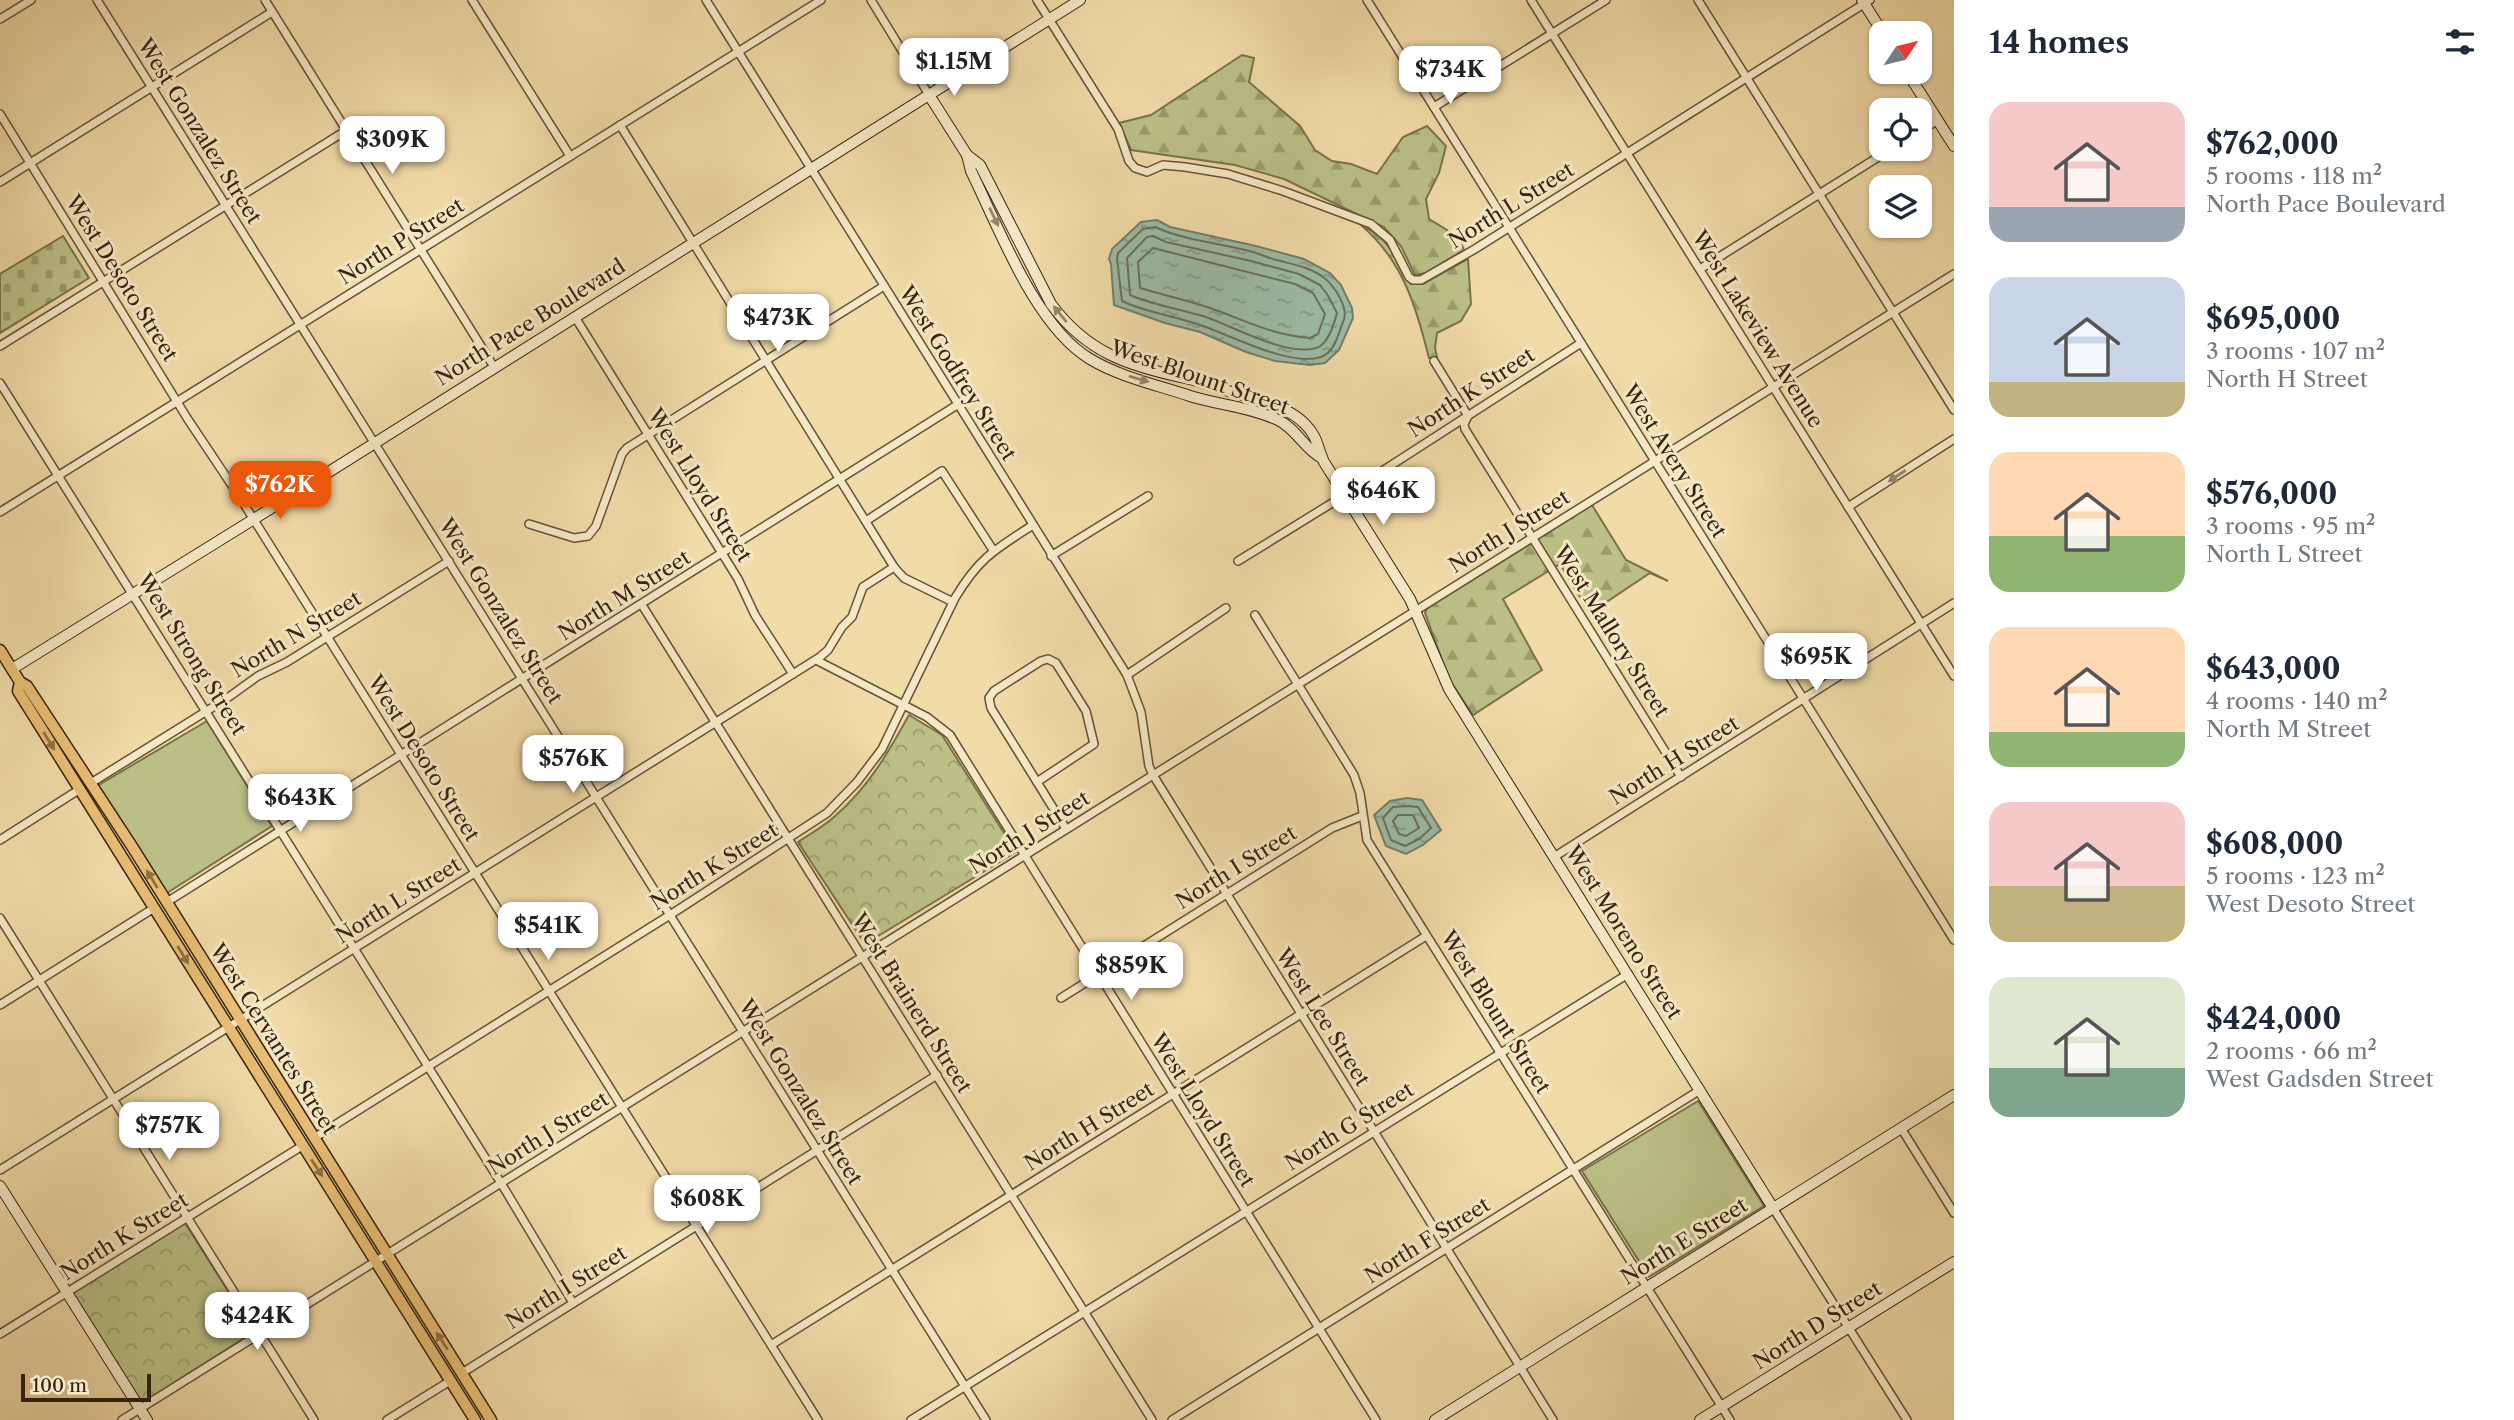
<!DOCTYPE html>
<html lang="en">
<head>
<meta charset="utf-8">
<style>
  :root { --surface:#fff; --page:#f2f2f3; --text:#1f2937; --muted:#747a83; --accent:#ea580c }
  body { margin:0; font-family:"Libre Caslon Text",serif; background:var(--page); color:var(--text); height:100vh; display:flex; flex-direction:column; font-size:26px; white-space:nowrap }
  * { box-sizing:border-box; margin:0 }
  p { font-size:23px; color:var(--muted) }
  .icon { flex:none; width:38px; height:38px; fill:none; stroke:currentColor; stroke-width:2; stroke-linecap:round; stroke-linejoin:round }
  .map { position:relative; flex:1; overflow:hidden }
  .sheet { display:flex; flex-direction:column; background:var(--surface); width:560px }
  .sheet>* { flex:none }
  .needle { width:46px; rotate:55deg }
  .tools { position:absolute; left:1869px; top:21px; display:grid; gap:14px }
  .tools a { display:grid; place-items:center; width:63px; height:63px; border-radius:14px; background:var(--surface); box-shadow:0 2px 5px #0004; font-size:35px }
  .scale { position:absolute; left:21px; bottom:18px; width:130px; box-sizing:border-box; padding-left:7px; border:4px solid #38240d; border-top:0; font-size:19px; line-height:24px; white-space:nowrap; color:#38240d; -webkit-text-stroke:5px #f6e8c6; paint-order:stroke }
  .price { position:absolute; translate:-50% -60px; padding:0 16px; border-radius:14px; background:#fff; color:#222; font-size:23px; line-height:46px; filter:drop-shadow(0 2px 4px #0008) }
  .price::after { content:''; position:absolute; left:50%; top:42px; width:21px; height:16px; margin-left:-10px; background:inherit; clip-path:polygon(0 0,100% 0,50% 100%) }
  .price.current { background:var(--accent); color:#fff }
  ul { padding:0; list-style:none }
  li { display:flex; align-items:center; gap:21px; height:175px; padding:0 35px }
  li span { display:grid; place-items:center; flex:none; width:196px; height:140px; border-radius:21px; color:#555 }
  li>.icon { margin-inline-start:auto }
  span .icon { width:84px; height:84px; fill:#fffc; stroke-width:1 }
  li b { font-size:30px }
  h2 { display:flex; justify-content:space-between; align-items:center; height:84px; padding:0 35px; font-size:30px }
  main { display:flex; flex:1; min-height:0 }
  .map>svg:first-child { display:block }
</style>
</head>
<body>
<main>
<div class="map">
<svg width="1954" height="1420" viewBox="0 0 1954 1420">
  <defs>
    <pattern id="forest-firs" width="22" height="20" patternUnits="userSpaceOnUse" patternTransform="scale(1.75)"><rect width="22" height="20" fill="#bbc087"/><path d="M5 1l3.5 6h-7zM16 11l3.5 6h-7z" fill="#999c6d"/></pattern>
    <pattern id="cemetery-stones" width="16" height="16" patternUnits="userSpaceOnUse" patternTransform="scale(1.75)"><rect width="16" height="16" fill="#bbc087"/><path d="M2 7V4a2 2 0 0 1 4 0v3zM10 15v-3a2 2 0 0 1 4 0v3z" fill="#999c6d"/></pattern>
    <pattern id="park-crowns" width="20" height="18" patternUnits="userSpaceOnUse" patternTransform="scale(1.75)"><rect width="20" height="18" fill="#bbc087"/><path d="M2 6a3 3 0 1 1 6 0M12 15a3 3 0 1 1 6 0" fill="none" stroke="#999c6d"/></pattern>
    <pattern id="water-ripples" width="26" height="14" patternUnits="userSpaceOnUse" patternTransform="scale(1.75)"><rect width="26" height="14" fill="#9bbba6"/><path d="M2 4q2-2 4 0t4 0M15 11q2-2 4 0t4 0" fill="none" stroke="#7f9886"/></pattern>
  </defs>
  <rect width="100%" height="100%" fill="#f1dba8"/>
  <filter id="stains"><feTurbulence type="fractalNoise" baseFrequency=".00286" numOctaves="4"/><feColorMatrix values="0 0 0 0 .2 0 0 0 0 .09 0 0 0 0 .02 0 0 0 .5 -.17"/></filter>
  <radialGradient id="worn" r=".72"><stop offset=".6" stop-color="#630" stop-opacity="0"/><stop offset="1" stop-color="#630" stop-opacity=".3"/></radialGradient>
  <g fill="#bbc087" stroke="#7a724a" stroke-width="2">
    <polygon points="207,721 272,826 167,893 97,786"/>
    <polygon points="1698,1101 1764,1206 1649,1277 1582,1171"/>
  </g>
  <g fill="url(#forest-firs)" stroke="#7a724a" stroke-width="2">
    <path d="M1242,55L1254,58L1249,82L1300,126L1315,150L1332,161L1351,164L1377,174L1403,137L1427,126L1446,146L1439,173L1426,199L1429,219C1443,228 1458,234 1464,250L1425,273L1415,275L1401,246L1384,227L1284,179L1235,165L1131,150L1119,123L1151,115Z"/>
    <path d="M1361,225C1377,232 1389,244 1397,260C1401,269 1403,278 1411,284H1423L1468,259L1471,304L1461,321L1437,333L1435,348L1437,357L1429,358C1416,306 1403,261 1361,225Z"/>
    <polygon points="1592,505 1626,560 1668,581 1650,573 1590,613 1560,564 1503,599 1542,670 1473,715 1449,679 1425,613 1428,606"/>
  </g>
  <polygon fill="url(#cemetery-stones)" stroke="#7a724a" stroke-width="2" points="63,236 89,278 0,333 0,274"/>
  <g fill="url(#park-crowns)" stroke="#7a724a" stroke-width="2">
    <path d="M909,715L942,735L1016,852L865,944L798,842C810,834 823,827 834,817C868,788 888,753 909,715Z"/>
    <polygon points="185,1223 254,1332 142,1403 73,1293"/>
  </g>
  <g fill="url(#water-ripples)" stroke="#737f69" stroke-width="2">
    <polygon points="1157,220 1170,227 1256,246 1304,259 1330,273 1341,285 1352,308 1353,318 1339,350 1325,363 1310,365 1275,361 1246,352 1200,332 1165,323 1114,305 1111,264 1109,259 1112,249 1141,222"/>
    <polygon points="1407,798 1422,800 1441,830 1423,845 1406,854 1386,846 1374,815 1390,801"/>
  </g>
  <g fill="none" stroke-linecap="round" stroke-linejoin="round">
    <g stroke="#6a705a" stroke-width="2">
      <path d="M1155,227C1186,241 1220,243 1253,252C1260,254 1266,257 1273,259C1290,264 1308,266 1323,277C1334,285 1350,309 1343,322C1338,334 1335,352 1321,357C1290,367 1232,336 1203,326C1176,316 1147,313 1122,301L1117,259L1118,253L1143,229Z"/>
      <path d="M1153,236L1166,242L1251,261L1299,274L1320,285L1327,294L1337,313C1334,324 1328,345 1316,348C1286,357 1231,325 1203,316C1179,309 1153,305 1130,295L1127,258L1147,237Z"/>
      <path d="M1153,248L1295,284L1313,293L1325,314L1318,334L1310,338C1271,335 1245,320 1210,308C1187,300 1163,295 1140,288L1138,262Z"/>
      <polygon points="1407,806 1418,807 1431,828 1419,839 1405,846 1391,840 1383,818 1393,807"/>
      <polygon points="1398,815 1413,815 1419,828 1406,836 1399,834 1393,821"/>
    </g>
    <defs>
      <g id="street">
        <polyline points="97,0 986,1420"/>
        <polyline points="265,0 494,367"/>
        <polyline points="472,0 570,156"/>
        <polyline points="706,0 1127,675 1141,712 1149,766 1153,775 1553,1420"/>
        <polyline points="871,0 929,95"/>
        <polyline points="1037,0 1118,129 1129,161 1135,168 1147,172 1163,165 1185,167 1228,174 1283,191 1371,224 1390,240 1409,277 1413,280 1421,280 1475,249 1870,0"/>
        <polyline points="1367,0 1954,940"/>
        <polyline points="1531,0 1954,676"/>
        <polyline points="1698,0 1954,410"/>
        <polyline points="0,19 31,0"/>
        <polyline points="1434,107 1606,0"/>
        <polyline points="0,114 187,418 239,496 818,1420"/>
        <polyline points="620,125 894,567 904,578 953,602"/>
        <polyline points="1920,131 1938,120"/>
        <polyline points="0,182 272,12"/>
        <polyline points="1700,269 1891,149"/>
        <polyline points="575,317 738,579 755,615 793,674"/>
        <polyline points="0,346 347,130"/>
        <polyline points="1434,361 1468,416 1464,424 1465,429 1681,777"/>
        <polyline points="0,383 501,1183 573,1303"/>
        <polyline points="1848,507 1954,439"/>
        <polyline points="0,512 821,0"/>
        <polyline points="866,521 942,471 993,550"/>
        <polyline points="529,524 574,538 588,536 596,526 622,454 627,448 884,286"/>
        <polyline points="1051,556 1148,496"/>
        <polyline points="1238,561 1345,495 1581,343"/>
        <polyline points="642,605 1152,1420"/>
        <polyline points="1255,615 1354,775 1360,793 1367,840 1730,1420"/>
        <polygon points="1048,659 1056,663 1086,711 1094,744 1037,782 991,708 989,698 994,691 1041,661"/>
        <polyline points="816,660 927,717 950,735 1376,1420"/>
        <polyline points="1127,675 1226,608"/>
        <polyline points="1037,782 1066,829"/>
        <polyline points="91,783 226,699 258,676 287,662 449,561"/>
        <polyline points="0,840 80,789"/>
        <polyline points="1554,857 1954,603"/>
        <polyline points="167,902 957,405"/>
        <polyline points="0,918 314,1420"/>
        <polyline points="1061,998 1332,828 1362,816"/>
        <polyline points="0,1005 154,908"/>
        <polyline points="1901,1128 1954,1213"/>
        <path d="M314,1138L670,915L827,813L857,782L882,749L955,598C979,558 994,550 1033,525"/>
        <polyline points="0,1170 820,657 828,650 842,627 852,617 863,587 894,567"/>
        <polyline points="1773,1208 1907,1420"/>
        <polyline points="0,1334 302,1146"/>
        <polyline points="771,1345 1426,936"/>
        <polyline points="462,1373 937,1075"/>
        <polyline points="122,1420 1954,274"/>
        <polyline points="387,1420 450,1381"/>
        <polyline points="911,1420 1628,974"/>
        <polyline points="1172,1420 1700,1090"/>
      </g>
      <g id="secondary">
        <polyline points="1862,0 1883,33"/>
        <polyline points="1907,72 1954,146"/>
        <path d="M929,95L967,155L980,165L1051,304C1087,353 1129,366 1185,378C1204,382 1222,390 1242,395C1264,402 1288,407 1305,424C1318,437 1317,447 1324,462L1410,599L1449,689L1773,1208"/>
        <path d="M967,155L971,171C999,228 1035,326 1090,359C1120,377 1157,385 1190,396C1219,405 1250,407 1278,420C1297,429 1304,449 1322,458"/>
        <polyline points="12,669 254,519 1080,0"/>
        <polyline points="0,1186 147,1420"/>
        <polyline points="1435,1420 1954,1095"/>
        <polyline points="1700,1420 1954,1262"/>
      </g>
      <g id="primary">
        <polyline points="0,650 20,682 27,686 133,848 491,1420"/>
        <polyline points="20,682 18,691 475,1420"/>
      </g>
    </defs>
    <use href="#street" stroke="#665234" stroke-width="10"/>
    <use href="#secondary" stroke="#38240d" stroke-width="12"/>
    <use href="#primary" stroke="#38240d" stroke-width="13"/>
    <use href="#street" stroke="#f6e8c6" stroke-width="7"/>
    <use href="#secondary" stroke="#f6e8c6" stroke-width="10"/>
    <use href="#primary" stroke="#e8be74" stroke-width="10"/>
  </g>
  <defs><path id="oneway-solid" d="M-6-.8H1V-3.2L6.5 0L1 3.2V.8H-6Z" transform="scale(1.75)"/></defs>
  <g fill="#97866a">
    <use href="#oneway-solid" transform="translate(994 217) rotate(64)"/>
    <use href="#oneway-solid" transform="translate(1060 314) rotate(-129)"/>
    <use href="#oneway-solid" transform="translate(1139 379) rotate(16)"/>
    <use href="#oneway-solid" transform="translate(1897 476) rotate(147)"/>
  </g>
  <g fill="#907140">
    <use href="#oneway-solid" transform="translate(49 741) rotate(58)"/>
    <use href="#oneway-solid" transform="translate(152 879) rotate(-122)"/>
    <use href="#oneway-solid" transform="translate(183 955) rotate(58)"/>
    <use href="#oneway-solid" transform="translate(317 1168) rotate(57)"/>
    <use href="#oneway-solid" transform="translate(442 1341) rotate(-123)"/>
  </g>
  <g text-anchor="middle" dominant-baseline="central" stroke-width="6" stroke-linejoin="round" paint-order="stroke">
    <g font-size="21" fill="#38240d" stroke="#f6e8c6">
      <text transform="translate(200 131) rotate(58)">West Gonzalez Street</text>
      <text transform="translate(1511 205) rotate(-32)">North L Street</text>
      <text transform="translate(401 241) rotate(-32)">North P Street</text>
      <text transform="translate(122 278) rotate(58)">West Desoto Street</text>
      <text transform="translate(530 322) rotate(-32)">North Pace Boulevard</text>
      <text transform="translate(1758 329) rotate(58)">West Lakeview Avenue</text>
      <text transform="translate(958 373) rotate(58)">West Godfrey Street</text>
      <text transform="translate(1200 377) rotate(19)">West Blount Street</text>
      <text transform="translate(1471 392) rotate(-33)">North K Street</text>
      <text transform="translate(1675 461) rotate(58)">West Avery Street</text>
      <text transform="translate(700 485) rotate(58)">West Lloyd Street</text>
      <text transform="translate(1509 531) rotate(-32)">North J Street</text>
      <text transform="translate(624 595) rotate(-32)">North M Street</text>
      <text transform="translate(501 611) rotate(58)">West Gonzalez Street</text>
      <text transform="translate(1612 631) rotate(58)">West Mallory Street</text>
      <text transform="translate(296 634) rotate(-31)">North N Street</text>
      <text transform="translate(192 654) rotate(58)">West Strong Street</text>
      <text transform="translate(424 758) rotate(58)">West Desoto Street</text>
      <text transform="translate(1674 760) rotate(-32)">North H Street</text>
      <text transform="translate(1029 832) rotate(-32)">North J Street</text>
      <text transform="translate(714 866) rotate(-32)">North K Street</text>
      <text transform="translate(1236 867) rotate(-32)">North I Street</text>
      <text transform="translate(398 900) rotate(-32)">North L Street</text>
      <text transform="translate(1624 932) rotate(58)">West Moreno Street</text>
      <text transform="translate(912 1003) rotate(58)">West Brainerd Street</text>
      <text transform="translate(1496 1012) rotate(58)">West Blount Street</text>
      <text transform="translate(1323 1017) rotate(58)">West Lee Street</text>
      <text transform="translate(274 1039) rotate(58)">West Cervantes Street</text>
      <text transform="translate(801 1092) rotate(58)">West Gonzalez Street</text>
      <text transform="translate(1203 1110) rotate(58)">West Lloyd Street</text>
      <text transform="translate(1089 1126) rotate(-32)">North H Street</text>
      <text transform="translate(1349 1126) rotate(-32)">North G Street</text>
      <text transform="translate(548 1133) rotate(-32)">North J Street</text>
      <text transform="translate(124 1236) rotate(-32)">North K Street</text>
      <text transform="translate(1427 1240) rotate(-32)">North F Street</text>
      <text transform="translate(1684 1241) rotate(-32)">North E Street</text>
      <text transform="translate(566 1287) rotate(-32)">North I Street</text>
      <text transform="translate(1817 1325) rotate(-32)">North D Street</text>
    </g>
  </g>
  <rect width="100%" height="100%" filter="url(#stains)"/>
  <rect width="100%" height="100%" fill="url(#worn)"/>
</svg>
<div class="tools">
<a><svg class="needle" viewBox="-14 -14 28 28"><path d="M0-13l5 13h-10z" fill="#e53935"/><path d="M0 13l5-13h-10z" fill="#747a83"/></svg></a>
<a><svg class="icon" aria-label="locate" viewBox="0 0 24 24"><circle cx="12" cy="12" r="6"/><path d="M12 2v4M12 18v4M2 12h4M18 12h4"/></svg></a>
<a><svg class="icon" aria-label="layers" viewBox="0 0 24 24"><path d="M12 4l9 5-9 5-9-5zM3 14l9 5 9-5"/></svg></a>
</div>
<div class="scale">100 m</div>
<b class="price" style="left:954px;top:98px">$1.15M</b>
<b class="price" style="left:1450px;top:106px">$734K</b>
<b class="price" style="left:392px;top:176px">$309K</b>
<b class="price" style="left:778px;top:354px">$473K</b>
<b class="price current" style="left:280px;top:521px">$762K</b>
<b class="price" style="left:1383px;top:527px">$646K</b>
<b class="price" style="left:1816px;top:693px">$695K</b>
<b class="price" style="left:573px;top:795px">$576K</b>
<b class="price" style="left:300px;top:834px">$643K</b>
<b class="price" style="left:548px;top:962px">$541K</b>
<b class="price" style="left:1131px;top:1002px">$859K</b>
<b class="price" style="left:169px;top:1162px">$757K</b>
<b class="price" style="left:707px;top:1235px">$608K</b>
<b class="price" style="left:257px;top:1352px">$424K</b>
</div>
<section class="sheet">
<h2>14 homes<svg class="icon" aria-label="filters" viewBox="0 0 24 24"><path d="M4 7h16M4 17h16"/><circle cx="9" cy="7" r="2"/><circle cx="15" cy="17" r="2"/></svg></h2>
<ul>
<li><span style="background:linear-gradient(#f6c9c9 75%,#9aa5b1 0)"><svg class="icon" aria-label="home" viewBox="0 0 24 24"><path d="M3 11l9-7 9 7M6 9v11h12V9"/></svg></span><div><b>$762,000</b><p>5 rooms · 118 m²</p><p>North Pace Boulevard</p></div></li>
<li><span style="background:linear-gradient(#c9d6e8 75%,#c2b280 0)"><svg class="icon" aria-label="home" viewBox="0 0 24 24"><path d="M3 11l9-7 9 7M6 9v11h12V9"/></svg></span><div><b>$695,000</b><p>3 rooms · 107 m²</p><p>North H Street</p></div></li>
<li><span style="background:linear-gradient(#ffd9b3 60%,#8fb573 0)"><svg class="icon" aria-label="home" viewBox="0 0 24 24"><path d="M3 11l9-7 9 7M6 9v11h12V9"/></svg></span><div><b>$576,000</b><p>3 rooms · 95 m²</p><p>North L Street</p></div></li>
<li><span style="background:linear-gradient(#ffd9b3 75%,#8fb573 0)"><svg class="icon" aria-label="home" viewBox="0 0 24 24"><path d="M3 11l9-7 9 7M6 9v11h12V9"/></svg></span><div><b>$643,000</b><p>4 rooms · 140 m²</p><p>North M Street</p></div></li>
<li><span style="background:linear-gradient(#f6c9c9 60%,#c2b280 0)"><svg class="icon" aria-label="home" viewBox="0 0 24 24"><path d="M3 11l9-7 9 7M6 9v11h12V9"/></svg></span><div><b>$608,000</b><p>5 rooms · 123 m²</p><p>West Desoto Street</p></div></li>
<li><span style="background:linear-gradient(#dfe7d0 65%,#7fa58c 0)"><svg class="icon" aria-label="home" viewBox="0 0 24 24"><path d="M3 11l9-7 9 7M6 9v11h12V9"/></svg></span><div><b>$424,000</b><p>2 rooms · 66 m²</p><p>West Gadsden Street</p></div></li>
</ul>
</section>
</main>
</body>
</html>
